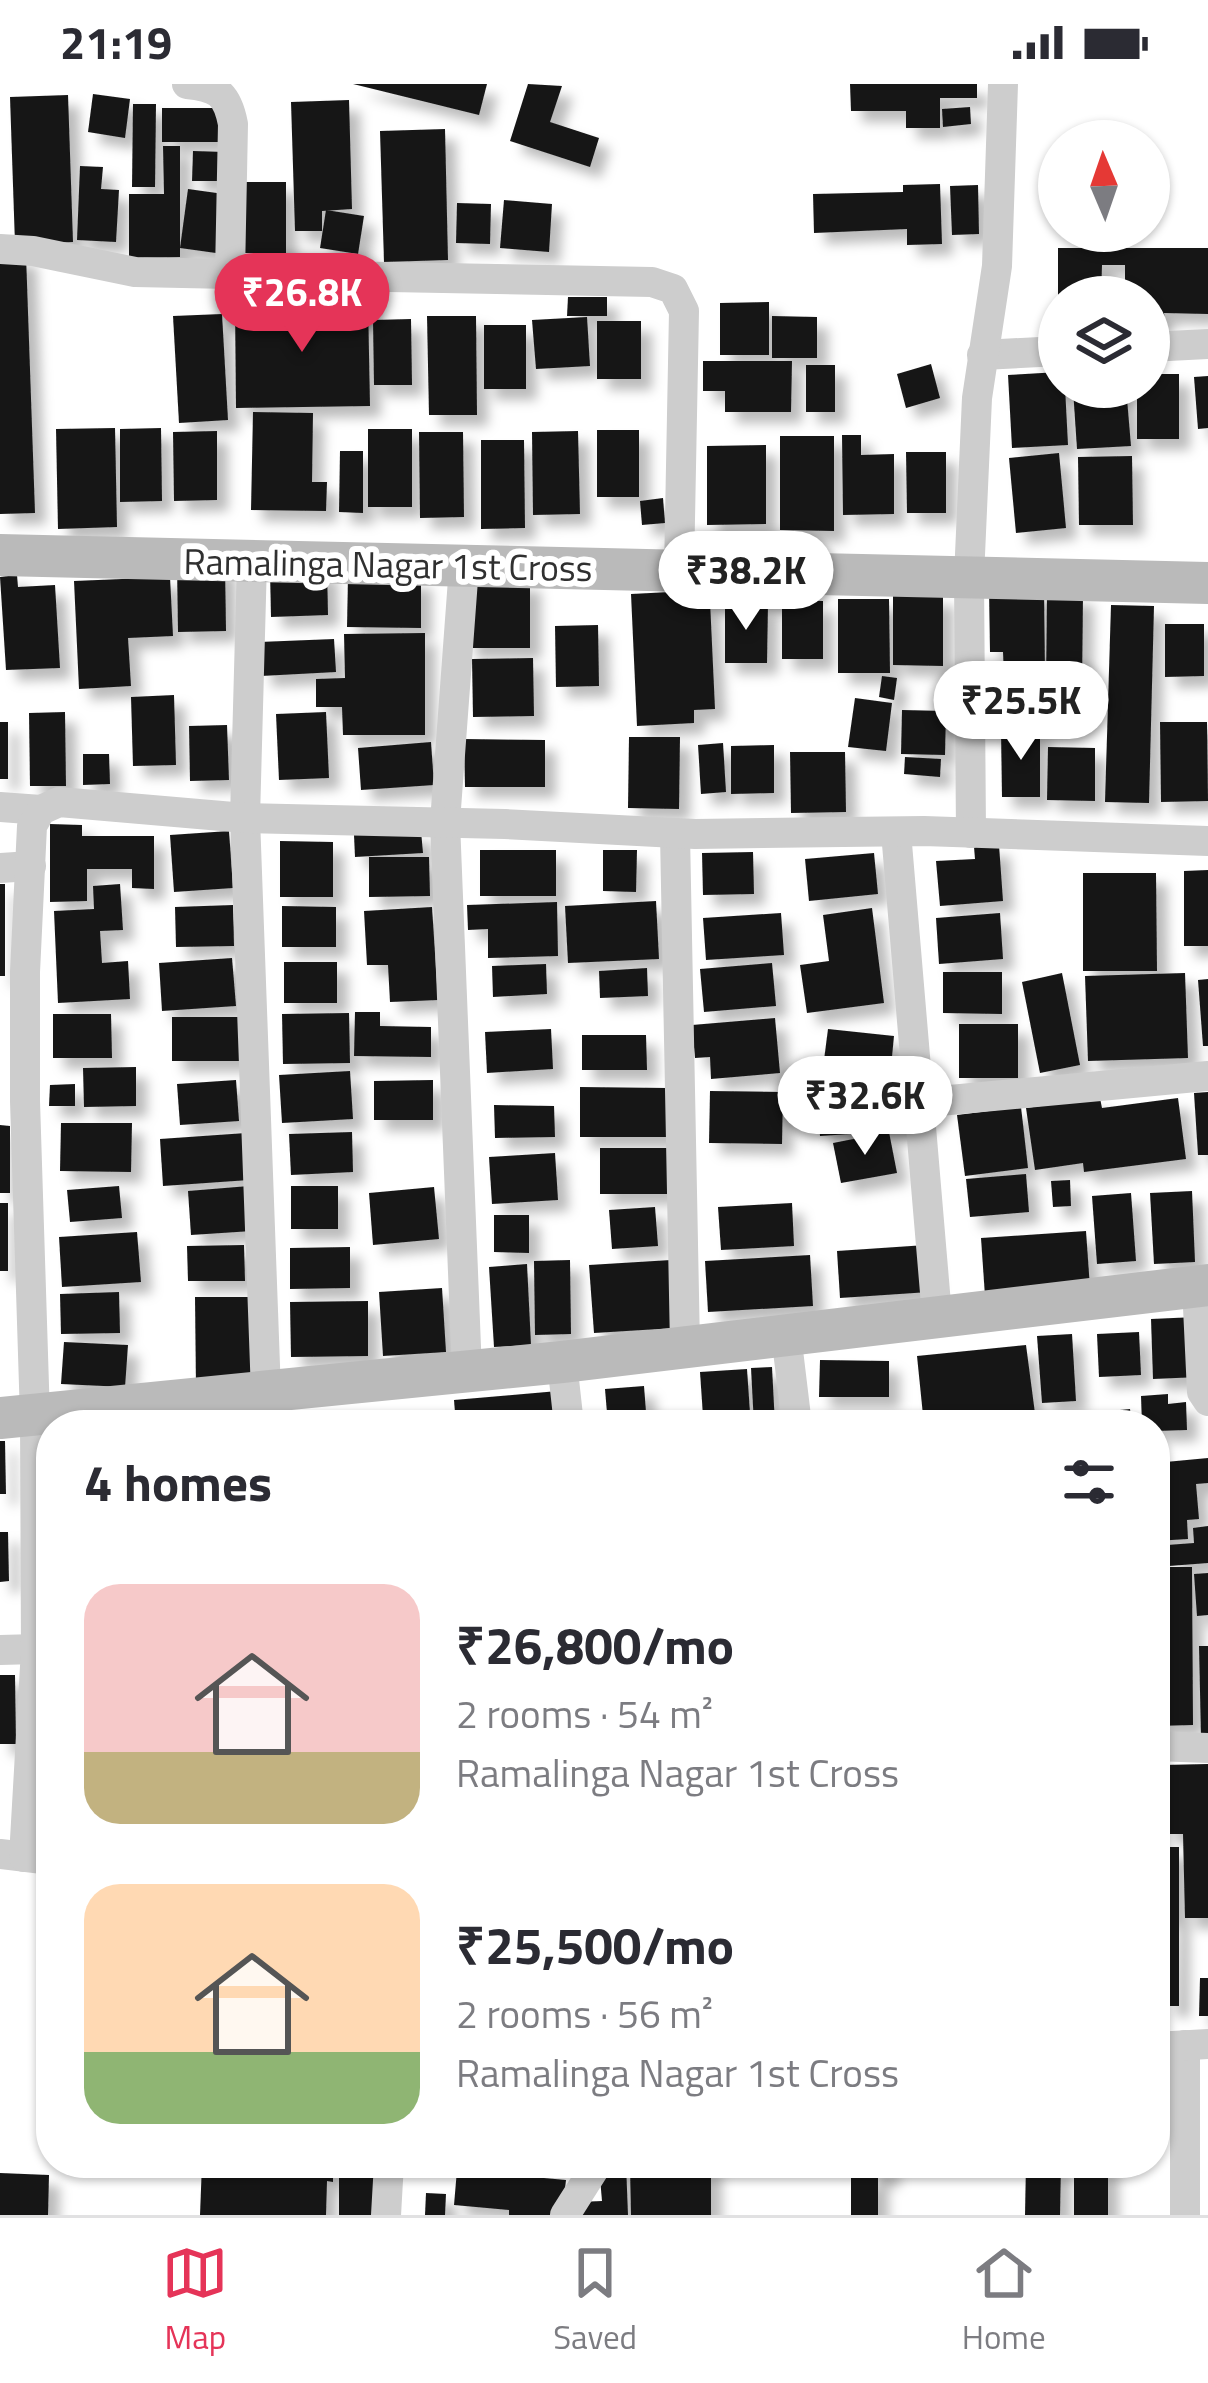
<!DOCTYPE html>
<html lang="en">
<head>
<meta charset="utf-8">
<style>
  :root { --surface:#fff; --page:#f2f2f3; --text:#2b2b33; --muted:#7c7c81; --line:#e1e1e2; --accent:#e53458 }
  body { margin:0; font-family:"Titillium Web",sans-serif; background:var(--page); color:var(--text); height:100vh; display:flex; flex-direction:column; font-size:45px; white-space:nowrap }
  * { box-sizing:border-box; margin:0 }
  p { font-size:39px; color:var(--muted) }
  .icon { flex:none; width:66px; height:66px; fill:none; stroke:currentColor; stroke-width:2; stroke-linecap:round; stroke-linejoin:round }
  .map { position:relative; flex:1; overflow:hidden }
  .drawer { position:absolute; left:36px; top:1326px; width:1134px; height:768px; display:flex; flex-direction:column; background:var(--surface); border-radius:48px; box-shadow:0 3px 9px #0004 }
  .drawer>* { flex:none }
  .needle { width:78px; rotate:358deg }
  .fabs { position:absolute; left:1038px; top:36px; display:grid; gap:24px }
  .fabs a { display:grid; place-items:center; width:132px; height:132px; border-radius:50%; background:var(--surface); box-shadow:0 3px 9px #0004; font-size:60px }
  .price { position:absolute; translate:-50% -102px; padding:0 27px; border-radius:42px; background:#fff; color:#222; font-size:39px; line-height:78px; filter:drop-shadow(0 3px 6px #0008) }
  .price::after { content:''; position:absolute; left:50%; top:72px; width:36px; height:27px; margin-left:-18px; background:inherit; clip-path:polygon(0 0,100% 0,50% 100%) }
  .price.active { background:var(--accent); color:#fff }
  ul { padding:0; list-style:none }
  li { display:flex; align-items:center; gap:36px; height:300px; padding:0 48px }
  li span { display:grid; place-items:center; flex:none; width:336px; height:240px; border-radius:36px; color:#555 }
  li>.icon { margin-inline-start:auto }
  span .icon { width:144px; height:144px; fill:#fffc; stroke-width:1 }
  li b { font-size:51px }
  h2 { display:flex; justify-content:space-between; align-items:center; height:144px; padding:0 48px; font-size:51px }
  .status { display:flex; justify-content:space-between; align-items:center; height:84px; padding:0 60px; background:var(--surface); direction:ltr }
  .status svg { height:33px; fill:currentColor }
  .menu { display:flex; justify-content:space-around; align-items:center; height:168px; border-top:3px solid var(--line); background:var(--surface); font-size:33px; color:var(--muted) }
  .menu a { display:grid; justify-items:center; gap:6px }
  .menu .active { color:var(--accent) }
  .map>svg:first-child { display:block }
</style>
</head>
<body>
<div class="status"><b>21:19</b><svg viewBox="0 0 49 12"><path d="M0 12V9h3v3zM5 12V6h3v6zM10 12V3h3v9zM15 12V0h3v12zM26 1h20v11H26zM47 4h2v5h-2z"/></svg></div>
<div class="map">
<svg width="1208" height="2131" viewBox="0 0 1208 2131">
  <defs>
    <filter id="shadow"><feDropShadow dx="11" dy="11" stdDeviation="6" flood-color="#0004"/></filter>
  </defs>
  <rect width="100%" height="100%" fill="#fff"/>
  <g fill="#171717" filter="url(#shadow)">
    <polygon points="353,0 487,0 479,31"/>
    <polygon points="528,0 562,2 550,38 599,54 590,83 510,57"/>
    <polygon points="850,0 977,0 977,14 940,14 940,44 906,44 906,27 851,27"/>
    <polygon points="93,10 130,15 125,54 88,48"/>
    <polygon points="68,11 73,158 15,160 10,13"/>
    <polygon points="349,16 352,125 322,127 322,147 295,147 291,18"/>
    <polygon points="133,20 156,20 155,103 132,103"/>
    <polygon points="970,23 971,40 943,43 942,25"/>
    <rect x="162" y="24" width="56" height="34"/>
    <polygon points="445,45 448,176 384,178 380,47"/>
    <polygon points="163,62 180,62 180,173 129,174 129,110 164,110"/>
    <polygon points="193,67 226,68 226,97 192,97"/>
    <polygon points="80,82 103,83 101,105 119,106 116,158 77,156"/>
    <polygon points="237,98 286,98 286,169 236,169"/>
    <polygon points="940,100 942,160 907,161 907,145 814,149 813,110 903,108 903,101"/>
    <polygon points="978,101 979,150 952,151 950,102"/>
    <polygon points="188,105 224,110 216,169 180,164"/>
    <polygon points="504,116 552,120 549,168 500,164"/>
    <polygon points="457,119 491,120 490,160 456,159"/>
    <polygon points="326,126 364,132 358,170 320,164"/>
    <polygon points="1058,164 1208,164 1208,230 1164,229 1165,236 1149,236 1149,213 1125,213 1125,181 1102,181 1101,213 1058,213"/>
    <polygon points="26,171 35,429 0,430 0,172"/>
    <polygon points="568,213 607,213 607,232 567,232"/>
    <polygon points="368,218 370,322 236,324 235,221"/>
    <polygon points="769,218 769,271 720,271 720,219"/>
    <polygon points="222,230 228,336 179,339 173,232"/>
    <polygon points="427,232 476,232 477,331 429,331"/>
    <polygon points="772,232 817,233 817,274 772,274"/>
    <polygon points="587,233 590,282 536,285 532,236"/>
    <polygon points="411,235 412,301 374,301 373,236"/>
    <rect x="597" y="237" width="44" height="58"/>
    <rect x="484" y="241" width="42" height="64"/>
    <polygon points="703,277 792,277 791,328 725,328 725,307 703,307"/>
    <polygon points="931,280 940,314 906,324 897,290"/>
    <rect x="806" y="281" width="29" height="47"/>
    <polygon points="1059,288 1059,303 1065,303 1068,361 1012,364 1008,291"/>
    <polygon points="1149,290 1179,290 1179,355 1137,355 1137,303 1149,303"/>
    <polygon points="1208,292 1208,344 1198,345 1194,293"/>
    <polygon points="1100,303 1126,303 1131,362 1077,365 1073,305"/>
    <polygon points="253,328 313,329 312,398 327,398 326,427 251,426"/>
    <polygon points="115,344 117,443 58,445 56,345"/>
    <polygon points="161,344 162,417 120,418 120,345"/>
    <rect x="368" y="345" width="44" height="78"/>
    <rect x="597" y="346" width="42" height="67"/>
    <polygon points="217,347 217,416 174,417 173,348"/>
    <polygon points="578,347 580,430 533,431 532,348"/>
    <polygon points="419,348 463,348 464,433 420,434"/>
    <polygon points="842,351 861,351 861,371 894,370 894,430 843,431"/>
    <polygon points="780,352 834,352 834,447 780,446"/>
    <polygon points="481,356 524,356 525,444 481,445"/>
    <polygon points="766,361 766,440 707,441 707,362"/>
    <polygon points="340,367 363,367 363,429 339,428"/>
    <polygon points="906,368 946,368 946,429 907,429"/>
    <polygon points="1059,369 1066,444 1016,449 1009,374"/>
    <polygon points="1132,372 1133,441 1079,441 1078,373"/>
    <polygon points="663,414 665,439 642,441 640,417"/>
    <polygon points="177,480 225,480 226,547 178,548"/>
    <polygon points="327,484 328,531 271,533 270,486"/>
    <polygon points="17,491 18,503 55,501 60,584 6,586 0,493"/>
    <polygon points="170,493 173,552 128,554 131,602 79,605 74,497"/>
    <polygon points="348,493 421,494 421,544 347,543"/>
    <rect x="465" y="496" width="65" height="68"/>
    <polygon points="989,505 1044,505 1045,590 1004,591 1003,568 990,568"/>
    <polygon points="690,507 691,518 710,517 715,625 694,626 694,639 637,642 631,510"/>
    <polygon points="1047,510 1083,510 1082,607 1046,606"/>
    <polygon points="893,511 943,511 943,582 893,581"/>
    <polygon points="838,515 889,515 890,589 838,589"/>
    <polygon points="782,516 823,517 823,575 782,575"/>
    <polygon points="725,519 768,519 767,579 725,579"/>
    <polygon points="1111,521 1154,522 1149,719 1105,718"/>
    <polygon points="1165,540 1204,540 1204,592 1165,593"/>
    <polygon points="598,541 599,602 556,603 555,542"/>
    <polygon points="425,549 425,651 343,651 342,623 316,623 316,595 345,594 344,550"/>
    <polygon points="334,555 336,588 261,592 259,558"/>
    <polygon points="533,574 534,632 473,633 472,575"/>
    <polygon points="882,592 897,594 894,616 879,613"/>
    <polygon points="174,611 176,681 133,682 131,613"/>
    <polygon points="855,614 892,619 886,667 848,663"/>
    <polygon points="902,626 946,627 945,671 901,670"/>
    <polygon points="65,628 66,702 30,702 29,629"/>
    <polygon points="326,628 329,694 279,696 276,630"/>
    <rect x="0" y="638" width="8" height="57"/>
    <polygon points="1160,638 1207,638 1208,717 1161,718"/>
    <polygon points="227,641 229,696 190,697 189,642"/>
    <polygon points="1001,646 1040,646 1040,713 1002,713"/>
    <polygon points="629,653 680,653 679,725 628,724"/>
    <polygon points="464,655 545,656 545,703 465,703"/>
    <polygon points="431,658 434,701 361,706 358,664"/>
    <polygon points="723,659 726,708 701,710 698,661"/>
    <polygon points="774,661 774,709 731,710 731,662"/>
    <polygon points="1048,663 1095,664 1095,717 1047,716"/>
    <polygon points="790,668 845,668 846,728 791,729"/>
    <polygon points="83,670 109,670 110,700 83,701"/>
    <polygon points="905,673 941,675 940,693 904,690"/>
    <polygon points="50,740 82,741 82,752 154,752 154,805 132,804 132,785 87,785 87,817 50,818"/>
    <polygon points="229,747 233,804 174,808 170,751"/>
    <polygon points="421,747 423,769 355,773 354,751"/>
    <polygon points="280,757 333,758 333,813 280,813"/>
    <polygon points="999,761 1003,817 940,822 936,777 975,775 974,763"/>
    <rect x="480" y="766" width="76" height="46"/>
    <polygon points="603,766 637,766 636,808 603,807"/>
    <polygon points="753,768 754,810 703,811 702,769"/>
    <polygon points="874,769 878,810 809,817 805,775"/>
    <polygon points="369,773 429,773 430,812 369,813"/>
    <polygon points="1208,786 1208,862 1184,862 1184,787"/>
    <polygon points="1083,789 1156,789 1157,887 1083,887"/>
    <rect x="0" y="800" width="5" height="92"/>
    <polygon points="120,800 123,846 100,847 102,879 128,877 130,915 58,919 54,827 94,825 93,802"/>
    <polygon points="656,817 659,875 568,879 565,822"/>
    <polygon points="557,818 558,872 488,874 488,845 468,846 467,821"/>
    <polygon points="233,821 234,862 176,863 175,823"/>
    <polygon points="282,822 336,823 336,863 282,863"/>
    <polygon points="432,823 438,916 390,918 388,881 367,881 364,827"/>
    <polygon points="872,824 884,919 807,929 800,881 829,877 823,831"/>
    <polygon points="781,829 784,871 706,876 703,834"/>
    <polygon points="1000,829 1003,875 939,880 936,834"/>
    <polygon points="232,874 236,922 162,927 159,879"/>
    <rect x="284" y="878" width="53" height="41"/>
    <polygon points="772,879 776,922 704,928 700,885"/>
    <polygon points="546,880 547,910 493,913 492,882"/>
    <polygon points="647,884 648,912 600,914 599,887"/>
    <polygon points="943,888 1002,888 1002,930 943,929"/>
    <polygon points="1062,889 1080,981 1040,989 1022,898"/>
    <polygon points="1185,889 1188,974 1088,977 1085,892"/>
    <polygon points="1208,895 1208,962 1203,962 1198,896"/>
    <polygon points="355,928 380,928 380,942 431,943 431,973 354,972"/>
    <polygon points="349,929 350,979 283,980 282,930"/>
    <polygon points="53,930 111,930 112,974 53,974"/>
    <rect x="172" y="933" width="70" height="44"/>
    <polygon points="775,934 780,989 711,995 710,973 695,974 692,941"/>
    <rect x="959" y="940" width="59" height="54"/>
    <polygon points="551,945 553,985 487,989 485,948"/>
    <polygon points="828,945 894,952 891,983 824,976"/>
    <polygon points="582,951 646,951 647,986 582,986"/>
    <polygon points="136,983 136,1022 84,1023 83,984"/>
    <polygon points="350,987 353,1035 282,1039 279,991"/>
    <polygon points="236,996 239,1037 180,1041 177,1000"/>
    <polygon points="433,996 433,1036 374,1036 374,997"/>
    <polygon points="908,996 911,1046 820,1052 816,1002"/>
    <polygon points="75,1000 75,1022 49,1022 50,1001"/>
    <polygon points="580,1003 667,1004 667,1053 580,1053"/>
    <polygon points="710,1007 783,1008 782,1060 709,1059"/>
    <polygon points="1208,1008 1208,1071 1198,1071 1194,1009"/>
    <polygon points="1100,1014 1102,1024 1178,1014 1186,1075 1084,1088 1083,1079 1035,1086 1026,1024"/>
    <polygon points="494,1021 554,1022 555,1053 495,1054"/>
    <polygon points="1021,1023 1028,1084 965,1092 957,1031"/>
    <polygon points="61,1039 132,1039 131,1088 60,1087"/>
    <polygon points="0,1041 10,1042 10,1109 0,1109"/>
    <polygon points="352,1048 353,1088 291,1091 289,1050"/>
    <polygon points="889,1048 897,1089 841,1099 833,1059"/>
    <polygon points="246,1049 249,1096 163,1102 160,1055"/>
    <rect x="600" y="1064" width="67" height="46"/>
    <polygon points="555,1069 558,1116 492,1120 489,1073"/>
    <polygon points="1026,1090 1029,1128 970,1133 966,1095"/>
    <polygon points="1070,1096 1071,1122 1053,1123 1051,1097"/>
    <polygon points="119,1102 122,1134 70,1138 67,1106"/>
    <polygon points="249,1102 252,1147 191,1151 188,1107"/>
    <rect x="291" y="1102" width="47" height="43"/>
    <polygon points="434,1103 439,1155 373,1161 369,1109"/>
    <polygon points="1192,1107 1195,1178 1154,1180 1150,1109"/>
    <polygon points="1131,1109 1136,1177 1097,1180 1092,1112"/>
    <rect x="0" y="1119" width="8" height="68"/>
    <polygon points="792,1119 794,1162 721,1166 718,1123"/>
    <polygon points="655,1123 658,1162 612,1165 609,1126"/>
    <polygon points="494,1131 529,1131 529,1169 494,1168"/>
    <polygon points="1086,1147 1090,1204 985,1212 981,1154"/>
    <polygon points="137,1148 141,1198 62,1203 59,1153"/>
    <polygon points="244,1161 245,1197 188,1197 187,1162"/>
    <polygon points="926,1161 929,1208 840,1214 837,1167"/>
    <polygon points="350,1163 350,1204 290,1205 290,1164"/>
    <polygon points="810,1171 813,1222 708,1228 705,1177"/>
    <polygon points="570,1176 571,1250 535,1251 534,1177"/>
    <polygon points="671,1176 675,1244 594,1249 589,1181"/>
    <polygon points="527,1180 531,1261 494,1263 489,1183"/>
    <polygon points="442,1204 446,1268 383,1272 379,1208"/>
    <polygon points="119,1208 120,1249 61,1250 60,1210"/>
    <polygon points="195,1213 257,1213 258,1303 196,1304"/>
    <polygon points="368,1217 368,1272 291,1273 290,1218"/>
    <polygon points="1196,1233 1199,1293 1153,1295 1151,1235"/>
    <polygon points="1139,1248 1141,1291 1099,1293 1097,1250"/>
    <polygon points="1072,1250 1076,1317 1042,1319 1037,1252"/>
    <polygon points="64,1258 128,1261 125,1303 61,1300"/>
    <polygon points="1026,1261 1036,1337 1065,1335 1066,1341 924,1341 917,1272"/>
    <polygon points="820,1276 889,1277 889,1313 819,1313"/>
    <polygon points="772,1283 775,1341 754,1341 751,1284"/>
    <polygon points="747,1285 750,1329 703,1332 700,1288"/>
    <polygon points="644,1302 647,1341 608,1341 605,1305"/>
    <polygon points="558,1307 561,1341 456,1341 454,1316"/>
    <polygon points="1168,1310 1168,1320 1186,1318 1187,1346 1155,1347 1155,1341 1142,1341 1141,1312"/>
    <polygon points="1130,1325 1132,1341 1070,1341 1069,1331"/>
    <rect x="822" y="1328" width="30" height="13"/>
    <polygon points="0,1357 5,1357 6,1410 0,1410"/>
    <polygon points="1208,1374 1208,1399 1196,1400 1199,1435 1187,1436 1188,1455 1155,1457 1155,1379"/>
    <polygon points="1208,1442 1208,1479 1169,1482 1167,1461 1194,1459 1193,1444"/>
    <polygon points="0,1448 8,1448 9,1497 0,1498"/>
    <polygon points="1155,1483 1192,1483 1193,1641 1155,1642 1155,1567 1159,1567 1159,1558 1155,1558"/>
    <polygon points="1208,1489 1208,1531 1197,1532 1194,1490"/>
    <polygon points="1199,1562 1208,1562 1208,1653 1201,1653"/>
    <polygon points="0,1591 15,1591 16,1660 0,1660"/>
    <polygon points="1208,1680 1208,1834 1185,1834 1183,1750 1164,1750 1162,1681"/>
    <polygon points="1155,1763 1179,1763 1179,1922 1165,1922 1168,1832 1155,1832"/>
    <polygon points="1200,1894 1208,1894 1208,1932 1199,1932"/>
    <polygon points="202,2079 333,2079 333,2098 327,2097 326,2131 200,2131"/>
    <polygon points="671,2079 711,2079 711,2131 631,2131 630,2083 671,2083"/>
    <polygon points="867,2079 889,2079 889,2092 878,2092 878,2131 851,2131 851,2093 867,2093"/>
    <polygon points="1026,2079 1061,2079 1060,2131 1025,2131"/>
    <rect x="1074" y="2079" width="34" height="52"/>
    <polygon points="377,2080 378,2131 339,2131 339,2081"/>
    <polygon points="626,2080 628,2131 580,2131 579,2118 602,2117 599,2082"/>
    <polygon points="457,2086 566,2096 562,2131 509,2131 509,2126 454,2121"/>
    <polygon points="0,2089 49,2091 48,2131 0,2131"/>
    <polygon points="426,2109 446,2110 445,2131 425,2131"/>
  </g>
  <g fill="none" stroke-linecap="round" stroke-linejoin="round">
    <g stroke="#cdcdcd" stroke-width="30">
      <path d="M187,0C217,3 227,9 233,40L230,190L652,198L673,205L684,227L679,487"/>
      <polyline points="0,165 33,167 135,188 230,190"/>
      <polyline points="1149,263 1208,260"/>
      <polyline points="982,271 1059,267"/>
      <polyline points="252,477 245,734 266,1309 272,1341"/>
      <polyline points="464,482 445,738 467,1288"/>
      <polyline points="0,723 41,726"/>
      <polyline points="896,748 937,1232"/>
      <polyline points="971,749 969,493 977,314 997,182 1003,0"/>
      <polyline points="675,750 685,1262"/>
      <polyline points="0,784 31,782"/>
      <polyline points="918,1019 1208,992"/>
      <polyline points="1197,1202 1202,1308 1208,1317"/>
      <polyline points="786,1250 797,1341"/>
      <polyline points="562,1278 569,1341"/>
      <polyline points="0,1566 36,1565"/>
      <polyline points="1155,1662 1208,1664"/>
      <polyline points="0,1770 51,1776"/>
      <polyline points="24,1773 36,1565 35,1333 25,1017 25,888 32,742 41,726 59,718 245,734 505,740 695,750 924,747 1208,757"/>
      <polyline points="1185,1961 1185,2131"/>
      <polyline points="1155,1963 1208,1960"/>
      <polyline points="386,2131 389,2079"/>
      <polyline points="565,2131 598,2079"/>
    </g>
    <g stroke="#bababa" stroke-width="42">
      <polyline points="0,471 1208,499"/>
      <polyline points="0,1334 562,1278 1208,1201"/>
    </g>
  </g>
  <g text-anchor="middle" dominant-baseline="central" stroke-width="12" stroke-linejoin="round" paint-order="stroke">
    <g font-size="36" fill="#303030" stroke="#fff">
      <text transform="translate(388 480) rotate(1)">Ramalinga Nagar 1st Cross</text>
    </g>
  </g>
</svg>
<div class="fabs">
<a><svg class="needle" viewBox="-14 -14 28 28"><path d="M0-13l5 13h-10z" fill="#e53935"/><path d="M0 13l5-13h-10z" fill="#7c7c81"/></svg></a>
<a><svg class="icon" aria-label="layers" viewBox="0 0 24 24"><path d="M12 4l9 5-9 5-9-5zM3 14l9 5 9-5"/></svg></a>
</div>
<b class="price active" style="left:302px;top:271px">₹26.8K</b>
<b class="price" style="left:746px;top:549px">₹38.2K</b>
<b class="price" style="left:1021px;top:679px">₹25.5K</b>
<b class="price" style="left:865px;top:1074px">₹32.6K</b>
<section class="drawer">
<h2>4 homes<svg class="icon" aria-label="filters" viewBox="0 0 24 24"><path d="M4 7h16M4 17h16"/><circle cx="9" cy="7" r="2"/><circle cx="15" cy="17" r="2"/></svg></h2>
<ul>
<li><span style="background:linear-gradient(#f6c9c9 70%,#c2b280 0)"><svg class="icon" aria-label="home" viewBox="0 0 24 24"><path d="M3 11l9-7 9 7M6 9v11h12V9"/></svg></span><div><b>₹26,800/mo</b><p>2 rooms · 54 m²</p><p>Ramalinga Nagar 1st Cross</p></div></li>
<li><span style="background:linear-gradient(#ffd9b3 70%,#8fb573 0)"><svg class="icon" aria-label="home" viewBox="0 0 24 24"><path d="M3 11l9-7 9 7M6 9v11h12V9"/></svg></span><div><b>₹25,500/mo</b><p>2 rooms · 56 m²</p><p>Ramalinga Nagar 1st Cross</p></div></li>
</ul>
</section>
</div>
<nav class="menu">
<a class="active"><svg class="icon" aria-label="map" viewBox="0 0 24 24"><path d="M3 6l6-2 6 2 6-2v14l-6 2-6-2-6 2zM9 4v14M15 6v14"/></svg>Map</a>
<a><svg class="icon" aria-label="saved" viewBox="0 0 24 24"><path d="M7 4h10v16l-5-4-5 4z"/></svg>Saved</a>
<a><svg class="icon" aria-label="home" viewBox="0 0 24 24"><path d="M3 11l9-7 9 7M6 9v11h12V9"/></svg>Home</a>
</nav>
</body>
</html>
